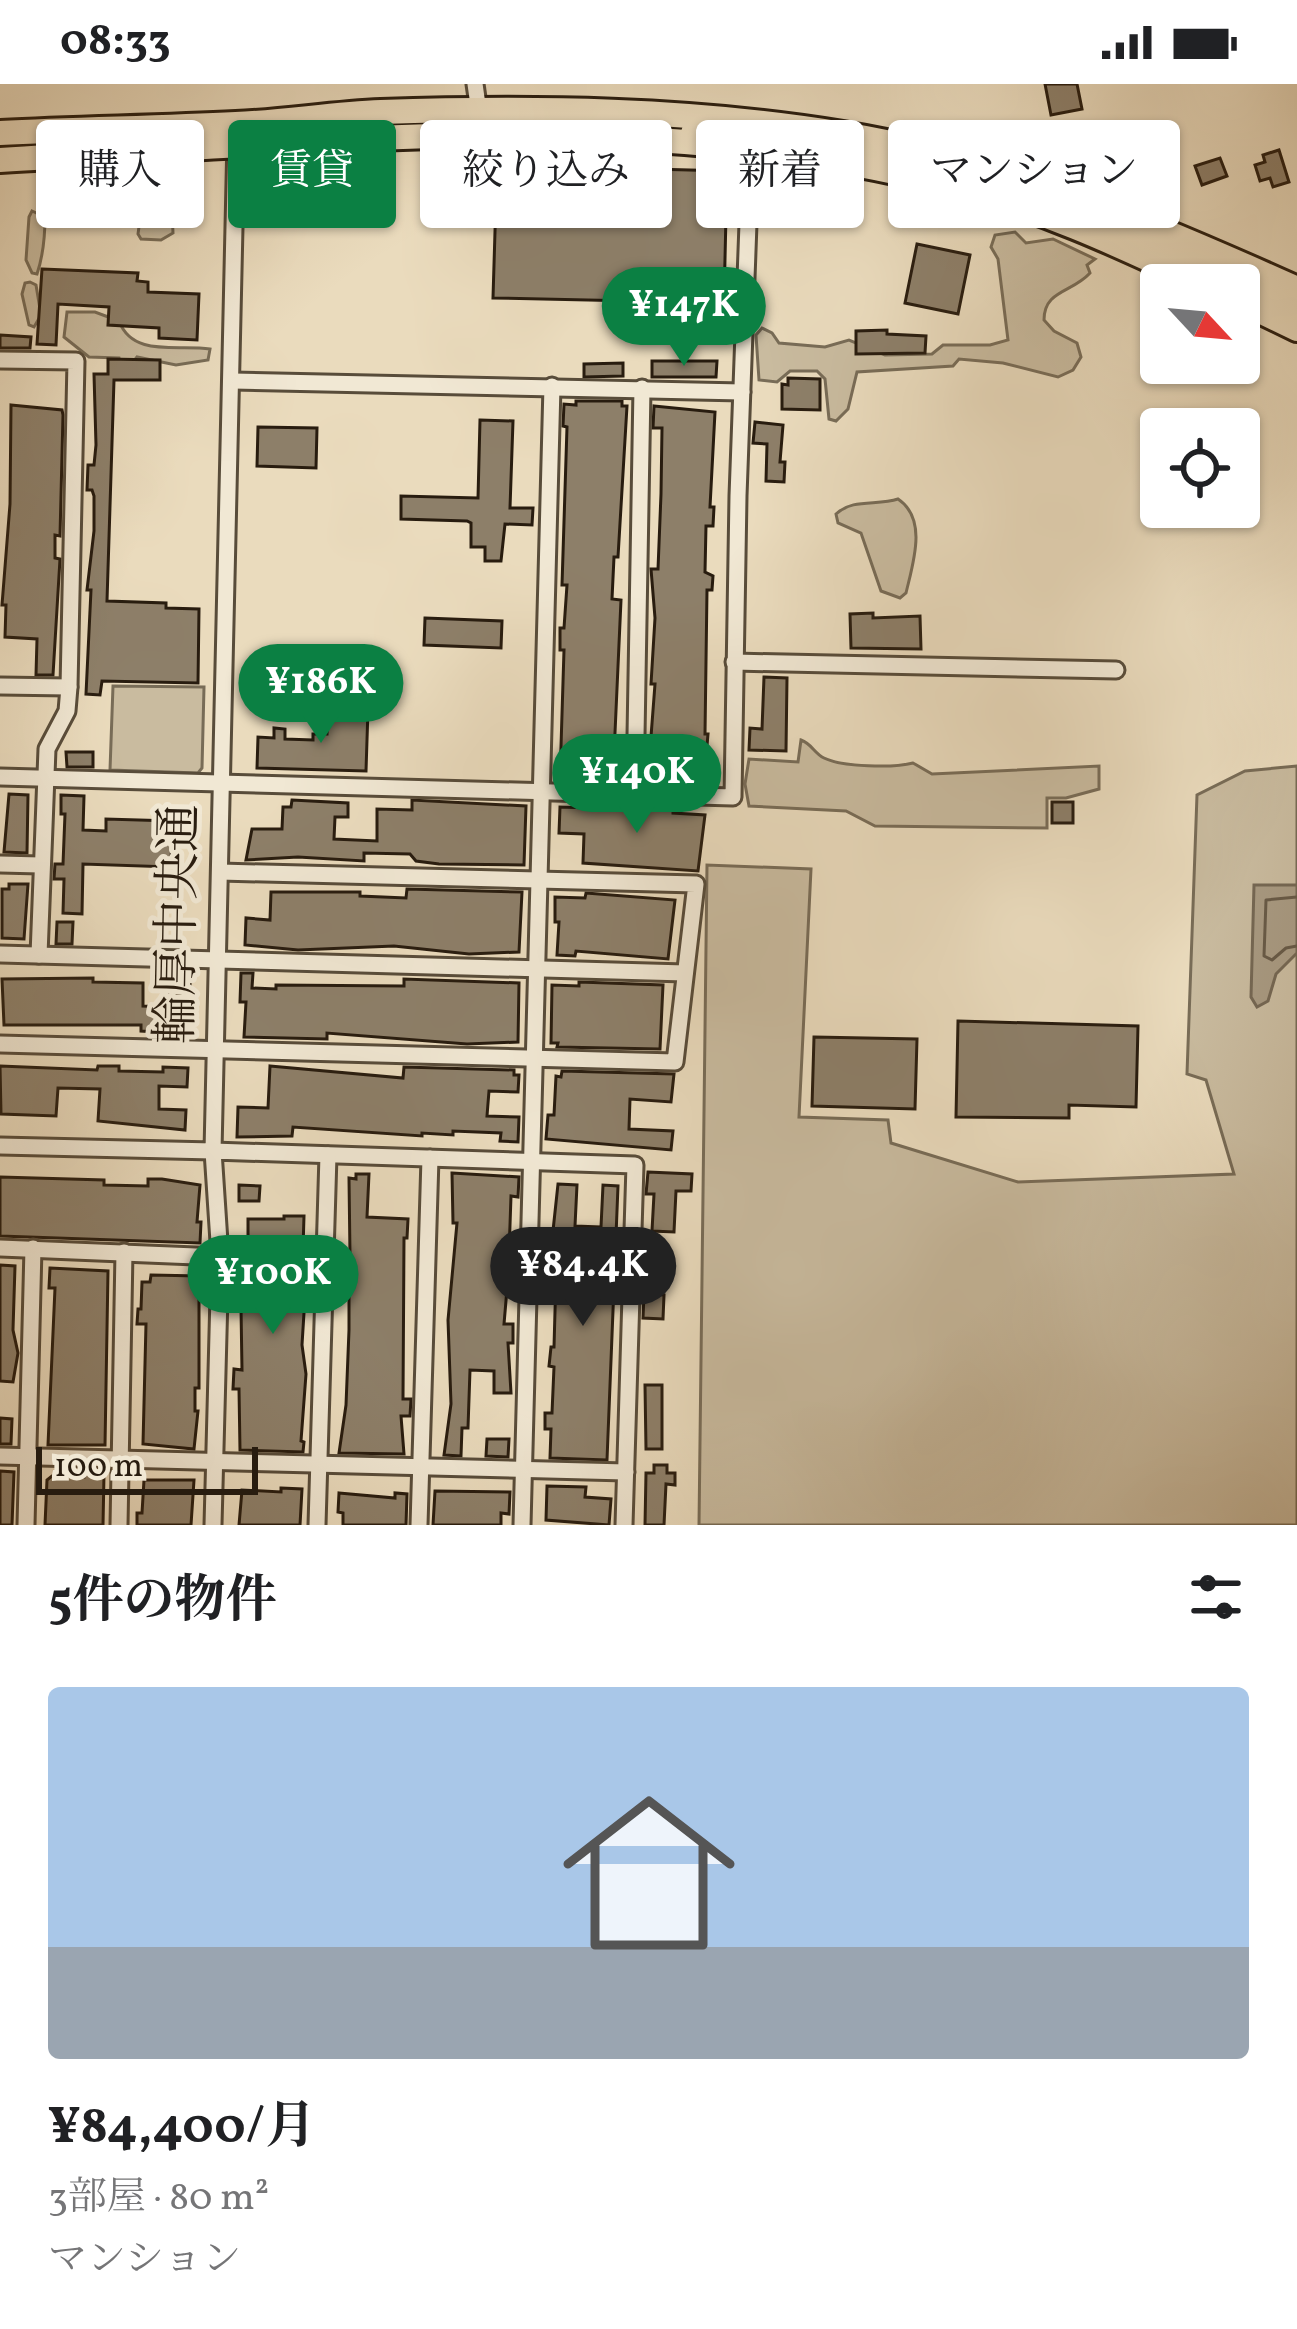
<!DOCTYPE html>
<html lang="ja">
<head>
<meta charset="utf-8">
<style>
  :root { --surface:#fff; --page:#f2f2f2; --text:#202124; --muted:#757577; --line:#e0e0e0; --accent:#0b8043 }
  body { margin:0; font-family:Vollkorn,"Noto Serif JP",serif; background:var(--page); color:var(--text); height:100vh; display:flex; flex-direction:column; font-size:45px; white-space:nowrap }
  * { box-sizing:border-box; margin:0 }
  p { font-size:39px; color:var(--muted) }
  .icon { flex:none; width:66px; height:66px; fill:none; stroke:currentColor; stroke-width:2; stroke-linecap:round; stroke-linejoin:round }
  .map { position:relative; height:1441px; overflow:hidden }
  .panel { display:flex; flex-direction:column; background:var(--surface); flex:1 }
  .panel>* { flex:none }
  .hud { position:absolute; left:36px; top:36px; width:1227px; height:108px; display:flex; gap:24px }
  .needle { width:78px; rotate:116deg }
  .fabs { position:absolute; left:1140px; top:180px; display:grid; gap:24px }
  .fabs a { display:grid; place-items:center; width:120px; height:120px; border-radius:12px; background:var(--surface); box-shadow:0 3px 9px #0004; font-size:60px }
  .scale { position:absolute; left:36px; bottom:30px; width:222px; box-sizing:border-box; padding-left:12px; border:6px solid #281c0f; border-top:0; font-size:33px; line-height:42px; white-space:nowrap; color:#281c0f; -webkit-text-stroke:9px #f1e8d4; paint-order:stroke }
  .price { position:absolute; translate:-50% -102px; padding:0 27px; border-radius:42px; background:var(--accent); color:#fff; font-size:39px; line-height:78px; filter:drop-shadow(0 3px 6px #0008) }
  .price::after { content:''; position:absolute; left:50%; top:72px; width:36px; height:27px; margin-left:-18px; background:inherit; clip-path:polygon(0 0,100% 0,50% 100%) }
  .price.active { background:#222; color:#fff }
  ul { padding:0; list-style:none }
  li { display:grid; align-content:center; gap:24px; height:636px; padding:0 48px }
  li+li { border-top:3px solid var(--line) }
  li span { display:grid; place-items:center; height:372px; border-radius:12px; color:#555 }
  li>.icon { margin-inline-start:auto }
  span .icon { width:216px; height:216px; fill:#fffc; stroke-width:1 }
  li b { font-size:51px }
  h2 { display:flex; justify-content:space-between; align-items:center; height:144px; padding:0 48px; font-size:51px }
  .pill { padding:0 42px; border-radius:12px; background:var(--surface); box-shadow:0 3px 9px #0004; font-size:42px; line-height:108px }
  .pill.active { background:var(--accent); color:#fff }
  .status { display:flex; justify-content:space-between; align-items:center; height:84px; padding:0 60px; background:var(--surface); direction:ltr }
  .status svg { height:33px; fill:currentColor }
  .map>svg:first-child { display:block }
</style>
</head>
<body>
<div class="status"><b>08:33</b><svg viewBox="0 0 49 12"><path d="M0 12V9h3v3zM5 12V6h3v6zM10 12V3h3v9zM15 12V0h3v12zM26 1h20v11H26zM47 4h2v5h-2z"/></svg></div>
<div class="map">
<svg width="1297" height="1441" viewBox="0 0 1297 1441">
  <rect width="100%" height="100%" fill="#eadbbd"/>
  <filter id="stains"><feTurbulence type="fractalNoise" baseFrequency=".00167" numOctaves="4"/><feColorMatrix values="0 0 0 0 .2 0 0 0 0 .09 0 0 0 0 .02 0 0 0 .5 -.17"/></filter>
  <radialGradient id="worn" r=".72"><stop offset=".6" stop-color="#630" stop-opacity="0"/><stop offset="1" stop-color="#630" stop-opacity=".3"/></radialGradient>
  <g fill="#c9bb9f" stroke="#786c57" stroke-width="3">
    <polygon points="65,97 124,100 130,124 116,132 93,130 81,115 55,115 43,106"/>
    <polygon points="167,106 171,106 173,149 161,156 141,155 138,150 143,113 148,109 158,112"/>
    <path d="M32,127L45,133C45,152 43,172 37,190L32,189L26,176L29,133Z"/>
    <path d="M1015,148L1026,159L1053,155L1095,175L1087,181L1090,189C1072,209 1044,206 1044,236L1054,247L1077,259L1081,273L1073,286L1058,293L1003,279L959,275L953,282L857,288L848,325L836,337L829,335L825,295L817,287H790L777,298L759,296L756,251L762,244L772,249L779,259L825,263L849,256L885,271L932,270L943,261H990L1008,256L998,175L991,163L995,151Z"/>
    <polygon points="30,198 36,201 41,231 34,243 29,241 22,210 25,199"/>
    <path d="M67,228H95L119,237C133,274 178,260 210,265L208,276L176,281L137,273L122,292L119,274L89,273L64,253Z"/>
    <path d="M898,415C928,435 913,479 906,509L900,514L881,507L861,449L838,439L836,430C853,414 877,422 898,415Z"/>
    <polygon points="113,602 204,603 202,684 198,689 110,686"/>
    <path d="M801,656C812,660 814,669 824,674C842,683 894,684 913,679L932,690L1099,682V705L1066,714H1047V744L875,742L846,727L749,722L745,700L749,675L798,678Z"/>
    <polygon points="1297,682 1297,1441 699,1441 707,781 811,785 799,1033 888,1036 891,1059 1018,1098 1234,1090 1206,996 1187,990 1197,711 1245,687"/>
  </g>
  <polygon fill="#a89a82" stroke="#756854" stroke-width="3" points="1254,801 1297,801 1297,869 1276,890 1268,917 1257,923 1251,913"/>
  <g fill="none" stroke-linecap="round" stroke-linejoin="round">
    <polyline stroke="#685b48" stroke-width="3" points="1297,813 1266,816 1264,872 1272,876 1286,864 1297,862"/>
  </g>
  <g fill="#8d7f69" stroke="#281c0f" stroke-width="3">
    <polygon points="1045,0 1077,0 1082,25 1051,31"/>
    <polygon points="1279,66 1289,98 1273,103 1270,94 1260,97 1255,81 1265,78 1263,71"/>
    <polygon points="1220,74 1227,92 1202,101 1195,82"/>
    <polygon points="497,81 727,87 724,219 493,214"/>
    <polygon points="917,160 970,171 958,230 905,219"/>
    <polygon points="42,185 138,189 137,197 148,198 148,208 199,210 197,256 159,254 159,244 108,241 109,223 58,220 56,261 37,260"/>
    <polygon points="887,246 887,250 926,252 925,269 856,270 856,247"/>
    <polygon points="0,251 31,253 30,264 0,264"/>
    <polygon points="108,275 160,276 160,296 114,296 107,517 166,519 166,524 199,525 198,599 102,597 100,611 86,610 91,506 87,506 94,447 94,412 92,406 87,406 88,381 94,381 96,361 94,290 108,290"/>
    <polygon points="652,277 717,277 716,293 652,293"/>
    <polygon points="623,279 623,292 584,293 584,280"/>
    <polygon points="788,294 820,295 820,326 782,325 782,300 788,301"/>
    <polygon points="576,317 622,317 622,322 627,322 618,473 614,473 612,515 621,516 613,693 598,693 598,697 560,695 564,566 560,566 560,544 564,544 567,501 562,501 567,343 563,342 564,320 576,321"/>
    <polygon points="11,321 62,326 63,331 60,452 55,451 55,474 60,475 53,591 36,591 37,555 5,553 6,521 2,521 10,420"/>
    <polygon points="654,322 715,328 710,423 714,423 713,442 706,442 705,488 713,492 712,506 707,506 705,650 708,650 704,697 648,692 655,600 651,600 655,534 651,485 658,485 661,410 662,344 653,344"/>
    <polygon points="480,336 513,337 510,424 533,424 532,441 505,440 501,477 485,477 485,463 471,463 471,439 467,437 401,435 401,412 478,414"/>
    <polygon points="755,338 783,341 780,378 785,378 784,398 766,397 767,360 753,359"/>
    <polygon points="258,343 317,344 316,384 257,382"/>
    <polygon points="873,529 873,534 920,532 921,565 851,564 850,530"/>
    <polygon points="425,534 502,537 501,564 424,561"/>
    <polygon points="764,593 787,594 786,667 749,666 750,644 762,645"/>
    <polygon points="328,624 368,625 366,687 257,684 258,653 274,654 274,644 285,645 285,655 313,656 313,650 327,650"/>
    <polygon points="66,668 93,668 93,683 67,683"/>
    <polygon points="9,710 28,711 27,769 4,768"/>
    <polygon points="61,711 84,712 83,746 106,747 106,735 172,737 171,783 83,780 82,830 63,829 64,795 54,795 55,780 63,780 65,730 61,730"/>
    <polygon points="292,716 348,719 348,733 335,733 334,755 377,757 377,725 412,726 412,716 526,722 524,781 439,780 416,777 410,770 364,769 364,777 298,773 246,776 252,745 282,745 283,723 291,723"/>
    <rect x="1052" y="718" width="21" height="21"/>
    <polygon points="590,721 673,723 673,729 705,731 698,787 583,779 584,750 559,749 560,723 590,724"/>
    <polygon points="9,800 28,800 24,855 2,854 2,805 9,805"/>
    <polygon points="407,805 522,808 519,868 469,870 394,862 298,866 245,861 246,834 270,836 271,808 360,808 360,812 406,814"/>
    <polygon points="586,809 675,816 668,875 576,867 575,872 557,871 559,838 555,838 555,813 585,814"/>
    <polygon points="57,838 73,838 72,860 56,860"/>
    <polygon points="241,889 253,889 252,904 276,905 276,901 404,902 404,895 519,899 518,958 467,960 327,949 327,955 244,953 246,918 240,918"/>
    <polygon points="93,894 93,898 143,899 143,922 166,923 168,897 190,897 190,950 141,947 141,941 4,941 2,895"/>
    <polygon points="579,898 663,901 660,965 557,963 558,959 551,959 552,901 579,902"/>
    <polygon points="958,937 1138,942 1136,1023 1069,1021 1069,1034 956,1033"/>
    <polygon points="814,953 917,955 915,1025 812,1022"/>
    <polygon points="0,982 97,986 98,982 119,982 119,987 163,988 163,983 188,984 187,1003 159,1002 159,1025 186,1026 185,1046 98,1037 100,1005 58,1004 56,1032 1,1030"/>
    <polygon points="270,982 403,994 404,983 514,986 514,991 519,991 518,1008 489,1007 487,1032 519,1033 518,1058 500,1057 501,1049 453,1047 453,1051 422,1049 422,1052 293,1043 292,1052 237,1053 238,1023 268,1024"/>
    <polygon points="562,987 674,990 671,1018 630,1015 629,1045 673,1047 671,1066 546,1055 548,1031 554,1031 556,992 561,993"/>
    <polygon points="648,1088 692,1090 691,1107 676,1107 674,1148 652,1147 654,1110 646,1110"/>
    <polygon points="452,1089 519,1093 518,1113 511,1112 509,1170 505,1170 503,1205 507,1205 504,1240 513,1240 513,1259 508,1259 511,1309 494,1309 494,1287 470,1286 468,1344 462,1344 461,1372 444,1371 451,1320 448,1236 457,1139 453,1139"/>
    <polygon points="356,1090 369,1090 367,1133 408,1135 407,1154 404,1154 403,1315 411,1315 410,1332 401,1332 404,1370 339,1369 346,1321 349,1246 349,1186 343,1186 343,1171 350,1171 349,1094 356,1095"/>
    <polygon points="0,1093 104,1096 104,1101 148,1102 148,1095 162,1095 200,1101 197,1138 201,1138 200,1159 0,1152"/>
    <polygon points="558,1100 577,1101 575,1142 601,1143 603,1101 618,1102 607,1376 550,1374 551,1345 545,1345 545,1329 552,1329 554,1283 549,1282 551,1263 554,1263 557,1156 552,1156"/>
    <polygon points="239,1101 260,1102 259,1117 239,1117"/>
    <polygon points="284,1132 304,1132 303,1165 308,1165 302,1261 306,1290 301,1357 304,1358 303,1368 240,1366 239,1305 233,1305 234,1285 242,1286 241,1224 246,1224 247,1184 243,1161 248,1161 248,1135 284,1135"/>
    <polygon points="0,1181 15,1182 13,1246 18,1269 13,1298 0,1297"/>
    <polygon points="50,1184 108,1187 105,1361 48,1361 55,1204 49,1204"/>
    <polygon points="151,1191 199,1192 199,1304 195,1304 195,1327 198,1327 194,1365 143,1360 146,1240 137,1240 138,1225 141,1225 142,1198 150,1198"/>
    <polygon points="644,1210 664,1211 663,1235 643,1234"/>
    <polygon points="645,1301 662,1301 662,1365 646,1365"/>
    <polygon points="0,1334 12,1335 11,1360 0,1360"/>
    <polygon points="487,1355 509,1355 508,1373 486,1372"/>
    <polygon points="654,1381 667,1381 667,1389 675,1389 675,1401 666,1400 664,1441 645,1441 646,1389 654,1389"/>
    <polygon points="0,1387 14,1388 12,1441 0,1441"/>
    <polygon points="84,1389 104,1390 103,1441 45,1441 47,1396 52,1392 84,1393"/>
    <polygon points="144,1396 194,1396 191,1441 137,1441 137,1429 142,1429"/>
    <polygon points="547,1402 586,1403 585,1413 611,1415 609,1441 546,1436"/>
    <polygon points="281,1404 302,1405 300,1441 239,1441 242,1406 281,1408"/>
    <polygon points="435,1407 510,1408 509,1430 501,1429 501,1441 433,1441"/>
    <polygon points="339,1409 395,1414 395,1409 407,1410 406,1441 343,1441 343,1429 338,1428"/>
  </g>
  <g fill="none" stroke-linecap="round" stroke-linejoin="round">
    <defs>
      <g id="minor">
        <polyline points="475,0 479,28"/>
        <polyline points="0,276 76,277 69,603 67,627 47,665 39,871"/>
        <polyline points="233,297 742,308"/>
        <polyline points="734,578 1116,586"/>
        <polyline points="0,602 69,603"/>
        <polyline points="0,693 733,713 738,412 751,58"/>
        <polyline points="635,710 642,304"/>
        <polyline points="0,780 40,781"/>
        <polyline points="0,870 685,889"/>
        <polyline points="0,960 675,978 696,800 220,788"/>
        <polyline points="0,1062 213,1067 236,55"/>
        <polyline points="0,1164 220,1173"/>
        <polyline points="0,1372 626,1388"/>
        <polyline points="26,1441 33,1164"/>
        <polyline points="119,1441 124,1168"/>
        <polyline points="213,1441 220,1173 213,1067 635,1081 624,1441"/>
        <polyline points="317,1441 328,1071"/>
        <polyline points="419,1441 430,1074"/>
        <polyline points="522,1441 552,302"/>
      </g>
      <g id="major">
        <polyline points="692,47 784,55 956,91"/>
        <polyline points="1038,116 1123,148 1297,225"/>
      </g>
      <g id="highway">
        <path d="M0,49C79,45 157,44 236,40C284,38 332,30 381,28C533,23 692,25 843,50C1002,76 1151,139 1297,205"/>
        <path d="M0,76C312,58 635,21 942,99C1033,121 1120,161 1204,201"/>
        <polyline points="1239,217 1297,245"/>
      </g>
    </defs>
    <use href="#minor" stroke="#584c3a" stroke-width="21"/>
    <use href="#major" stroke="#281c0f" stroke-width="27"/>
    <use href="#highway" stroke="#281c0f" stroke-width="30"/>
    <use href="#minor" stroke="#f1e8d4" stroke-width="15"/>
    <use href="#major" stroke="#eadbbd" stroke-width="21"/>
    <use href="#highway" stroke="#eadbbd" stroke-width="24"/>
  </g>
  <g text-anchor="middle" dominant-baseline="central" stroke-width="10" stroke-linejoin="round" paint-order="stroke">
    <g font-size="48" fill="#281c0f" stroke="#f1e8d4">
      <text transform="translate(180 840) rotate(-89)">輪厚中央通</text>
    </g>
  </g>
  <rect width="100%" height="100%" filter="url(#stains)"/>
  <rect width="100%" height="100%" fill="url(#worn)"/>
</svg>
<div class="fabs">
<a><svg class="needle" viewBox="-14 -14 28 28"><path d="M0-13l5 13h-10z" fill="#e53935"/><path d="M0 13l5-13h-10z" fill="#757577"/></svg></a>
<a><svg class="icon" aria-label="locate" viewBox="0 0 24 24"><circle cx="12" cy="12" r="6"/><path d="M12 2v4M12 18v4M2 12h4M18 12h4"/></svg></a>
</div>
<div class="scale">100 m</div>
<b class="price" style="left:684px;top:285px">¥147K</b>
<b class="price" style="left:321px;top:662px">¥186K</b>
<b class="price" style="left:637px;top:752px">¥140K</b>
<b class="price active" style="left:583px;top:1245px">¥84.4K</b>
<b class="price" style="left:273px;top:1253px">¥100K</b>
<div class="hud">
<a class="pill">購入</a>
<a class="pill active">賃貸</a>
<a class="pill">絞り込み</a>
<a class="pill">新着</a>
<a class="pill">マンション</a>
</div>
</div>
<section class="panel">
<h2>5件の物件<svg class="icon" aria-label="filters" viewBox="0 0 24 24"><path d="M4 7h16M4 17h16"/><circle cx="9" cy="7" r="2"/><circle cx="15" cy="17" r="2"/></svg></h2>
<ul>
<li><span style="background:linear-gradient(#a9c7e8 70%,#9aa5b1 0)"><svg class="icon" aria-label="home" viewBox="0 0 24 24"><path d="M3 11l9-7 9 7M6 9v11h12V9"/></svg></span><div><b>¥84,400/月</b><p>3部屋 · 80 m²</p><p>マンション</p></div></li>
</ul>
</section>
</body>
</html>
